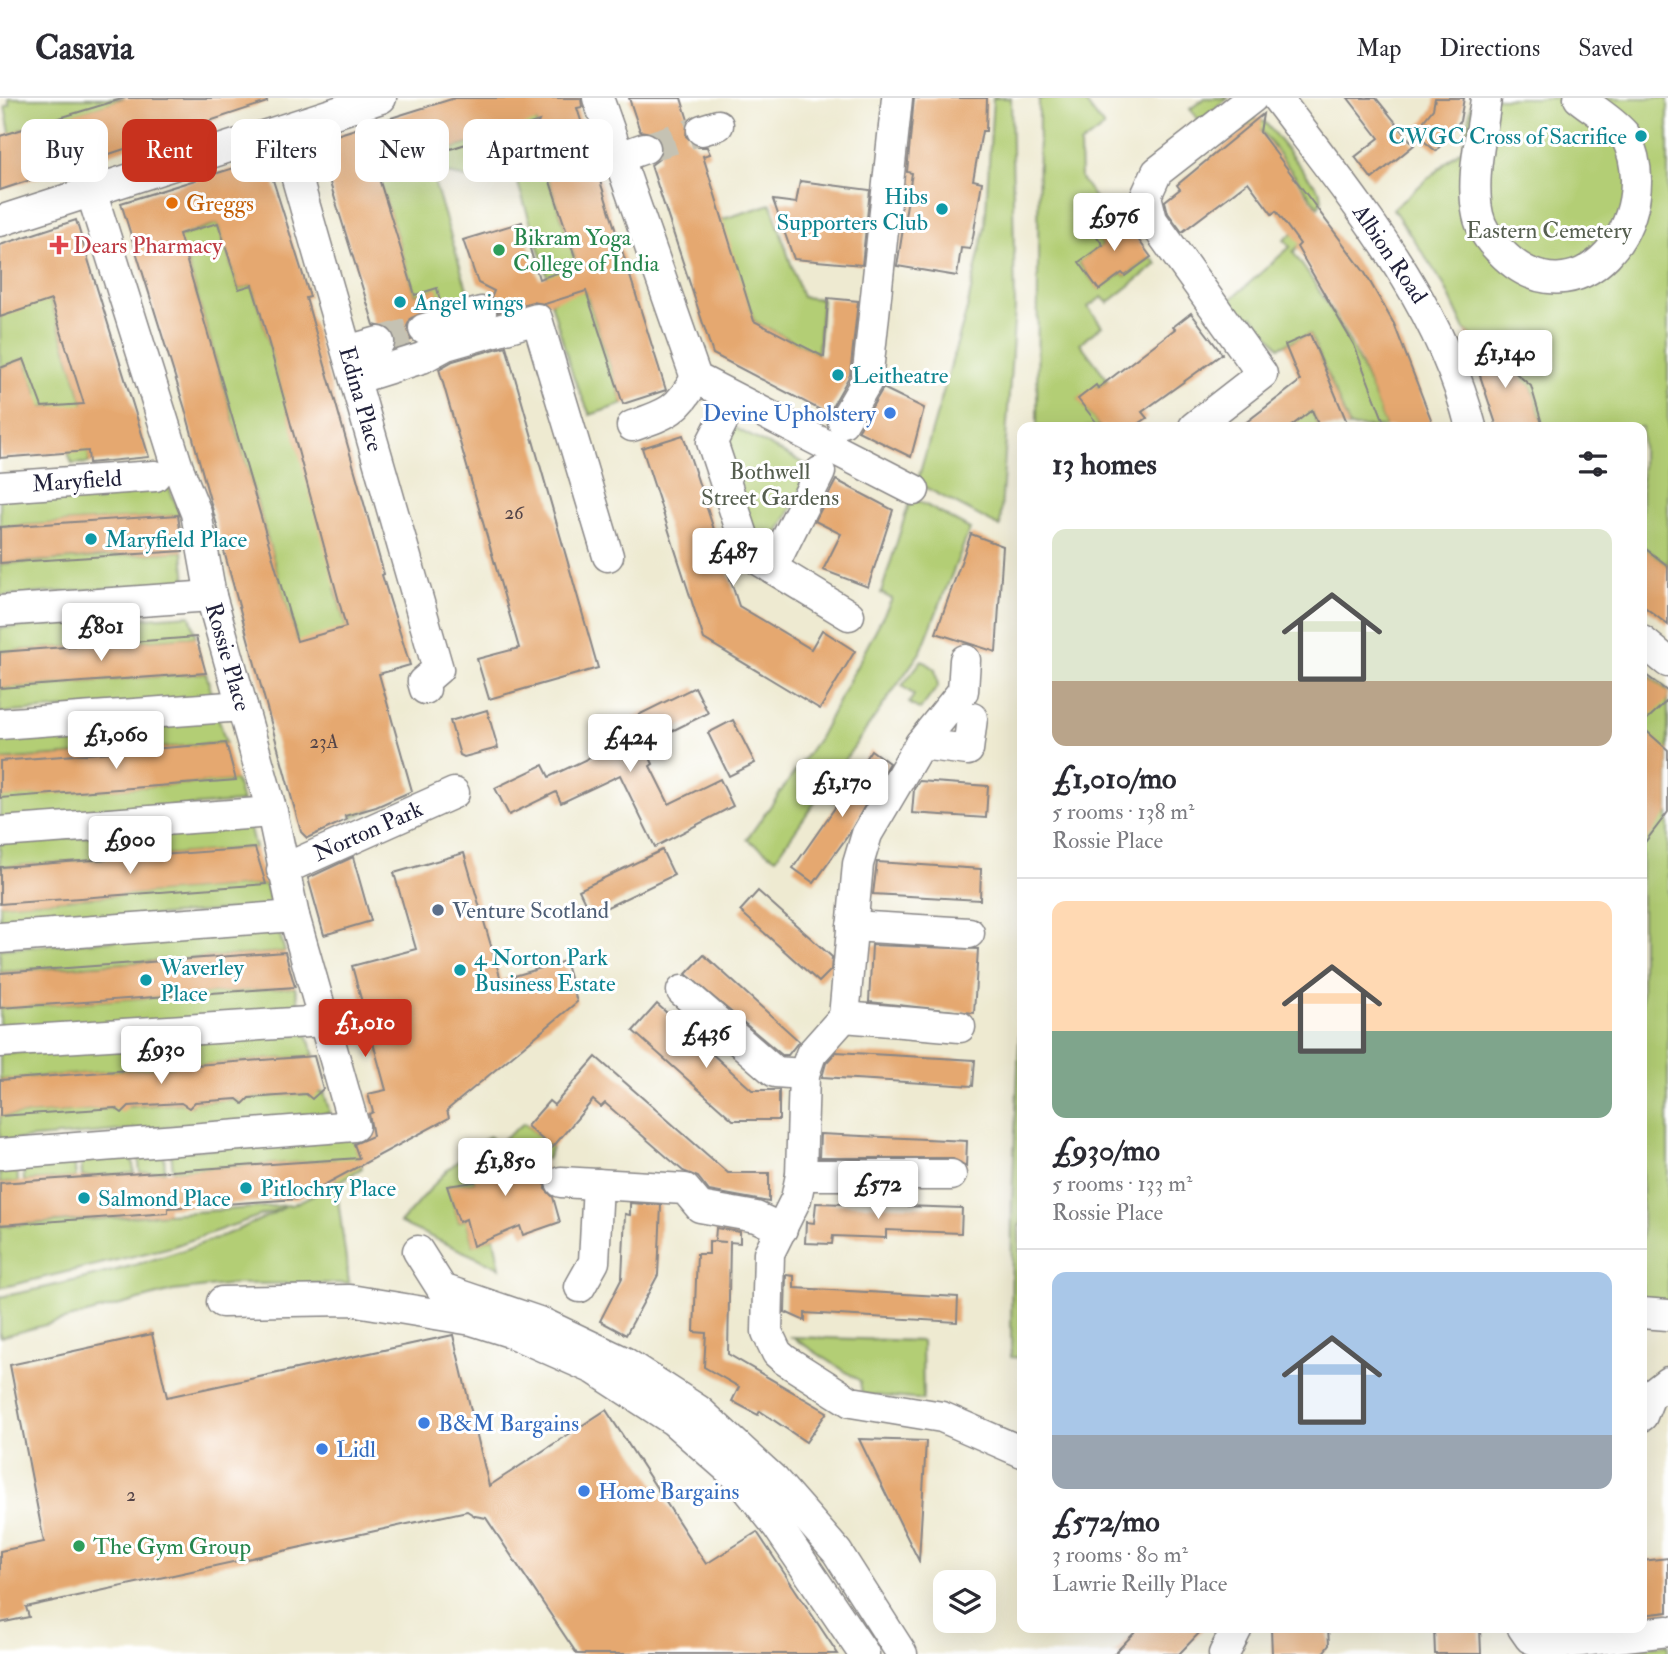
<!DOCTYPE html>
<html lang="en">
<head>
<meta charset="utf-8">
<style>
  :root { --surface:#fff; --page:#f2f2f3; --text:#2b2b33; --muted:#7c7c81; --line:#e1e1e2; --accent:#c8321e }
  body { margin:0; font-family:"IM FELL Double Pica",serif; background:var(--page); color:var(--text); height:100vh; display:flex; flex-direction:column; font-size:26px; white-space:nowrap }
  * { box-sizing:border-box; margin:0 }
  p { font-size:23px; color:var(--muted) }
  .icon { flex:none; width:38px; height:38px; fill:none; stroke:currentColor; stroke-width:2; stroke-linecap:round; stroke-linejoin:round }
  .map { position:relative; flex:1; overflow:hidden }
  .drawer { position:absolute; left:1017px; top:324px; width:630px; height:1211px; display:flex; flex-direction:column; background:var(--surface); border-radius:14px; box-shadow:0 7px 28px #0002 }
  .drawer>* { flex:none }
  .banner { position:absolute; left:21px; top:21px; width:665px; height:63px; display:flex; gap:14px }
  .tools { position:absolute; left:933px; top:1472px; display:grid; gap:14px }
  .tools a { display:grid; place-items:center; width:63px; height:63px; border-radius:14px; background:var(--surface); box-shadow:0 7px 28px #0002; font-size:35px }
  .price { position:absolute; translate:-50% -60px; padding:0 16px; border-radius:7px; background:#fff; color:#222; font-size:23px; line-height:46px; filter:drop-shadow(0 2px 4px #0008) }
  .price::after { content:''; position:absolute; left:50%; top:42px; width:21px; height:16px; margin-left:-10px; background:inherit; clip-path:polygon(0 0,100% 0,50% 100%) }
  .price.current { background:var(--accent); color:#fff }
  ul { padding:0; list-style:none }
  li { display:grid; align-content:center; gap:14px; height:371px; padding:0 35px }
  li+li { border-top:2px solid var(--line) }
  li span { display:grid; place-items:center; height:217px; border-radius:14px; color:#555 }
  li>.icon { margin-inline-start:auto }
  span .icon { width:126px; height:126px; fill:#fffc; stroke-width:1 }
  li b { font-size:30px }
  h2 { display:flex; justify-content:space-between; align-items:center; height:84px; padding:0 35px; font-size:30px }
  .chip { padding:0 24px; border-radius:14px; background:var(--surface); box-shadow:0 7px 28px #0002; font-size:24px; line-height:63px }
  .chip.current { background:var(--accent); color:#fff }
  header { display:flex; align-items:center; gap:42px; box-sizing:border-box; height:98px; padding:0 35px; background:var(--surface); border-bottom:2px solid var(--line) }
  header strong { font-size:33px }
  nav { display:flex; gap:38px; margin-inline-start:auto; font-size:24px }
  .map>svg:first-child { display:block }
</style>
</head>
<body>
<header>
<strong>Casavia</strong>
<nav><a>Map</a><a>Directions</a><a>Saved</a></nav>
</header>
<div class="map">
<svg width="1668" height="1556" viewBox="0 0 1668 1556">
  <rect width="100%" height="100%" fill="#fff"/>
  <filter id="ink" filterUnits="userSpaceOnUse"><feTurbulence type="fractalNoise" baseFrequency=".0143" numOctaves="2"/><feDisplacementMap in="SourceGraphic" scale="14" xChannelSelector="R" yChannelSelector="G"/><feConvolveMatrix kernelMatrix="1 2 1 2 8 2 1 2 1" color-interpolation-filters="sRGB"/></filter>
  <filter id="wash" filterUnits="userSpaceOnUse"><feTurbulence type="fractalNoise" baseFrequency=".00686" numOctaves="4" result="noise"/><feDisplacementMap in="SourceGraphic" scale="28" xChannelSelector="R" yChannelSelector="G"/><feGaussianBlur stdDeviation="1.57" result="paint"/><feColorMatrix in="noise" values="0 0 0 0 0 0 0 0 0 0 0 0 0 0 0 0 0 1.4 0 .05"/><feComposite in="paint" operator="in"/></filter>
  <g filter="url(#wash)">
    <rect width="100%" height="100%" fill="#eeead1"/>
    <g fill="#b3ce74" stroke="#6a7858" stroke-width="2">
      <polygon points="8,0 125,0 70,18 55,28 52,21 19,32 18,37 11,40 5,8 10,7"/>
      <polygon points="993,0 1011,0 1015,209 1000,429 917,385 967,211 985,128"/>
      <polygon points="1039,0 1082,0 1104,29 1080,47 1081,81 1105,113 1118,104 1129,102 1128,115 1134,129 1130,131 1118,115 1093,133 1103,147 1079,165 1099,191 1122,175 1125,178 1151,159 1157,166 1108,205 1102,199 1088,209 1102,228 1080,245 1108,282 1079,301 1100,329 1037,329"/>
      <polygon points="1205,0 1228,0 1200,24 1190,11"/>
      <polygon points="1473,0 1668,0 1668,468 1642,448 1642,329 1543,329 1531,288 1523,286 1521,279 1514,278 1512,271 1465,232 1444,187 1393,111 1463,50"/>
      <polygon points="1251,19 1265,24 1321,95 1322,102 1318,109 1257,27 1248,26 1241,33 1236,26"/>
      <polygon points="535,20 538,27 534,36 623,306 590,317 573,278 551,204 555,202 514,73 478,83 441,74 432,77 471,204 444,215 436,191 415,197 376,72 482,42"/>
      <polygon points="771,106 802,199 822,201 818,256 754,223 720,122"/>
      <path d="M1324,121L1293,154C1334,211 1362,262 1386,329H1347L1349,327L1310,236L1279,249L1253,218L1246,222L1229,203L1290,149L1284,142L1292,135Z"/>
      <polygon points="218,125 239,191 252,187 260,213 338,489 335,490 346,529 373,710 352,720 299,550 186,159 177,139"/>
      <polygon points="45,185 92,331 88,332 89,365 72,366 52,308 0,312 37,295 24,261 0,270 0,219"/>
      <polygon points="1310,308 1319,329 1290,329"/>
      <polygon points="733,329 813,370 772,446 764,447 753,441 723,345"/>
      <polygon points="168,388 181,417 0,429 0,400"/>
      <polygon points="911,399 970,431 921,553 776,760 747,741 819,640 892,501 881,495"/>
      <polygon points="183,453 186,485 0,498 0,466"/>
      <polygon points="190,517 196,539 0,554 0,530"/>
      <polygon points="922,562 935,571 938,588 920,612 909,605 914,597 902,588"/>
      <polygon points="1642,572 1668,592 1668,1230 1642,1227"/>
      <polygon points="206,575 213,600 0,615 0,590"/>
      <polygon points="218,619 226,645 0,662 0,636"/>
      <polygon points="236,682 242,704 0,722 0,699"/>
      <polygon points="249,727 255,750 0,769 0,745"/>
      <polygon points="266,786 272,809 0,829 0,806"/>
      <polygon points="278,830 285,854 0,874 0,851"/>
      <polygon points="1022,879 1022,1127 1019,1127 1022,1260 1011,1259 1012,1101"/>
      <polygon points="295,889 301,914 0,933 0,910"/>
      <polygon points="307,936 314,958 0,982 0,955"/>
      <polygon points="324,994 330,1015 0,1043 0,1018 182,1005 191,1008 193,1004 237,1001 241,1004 248,1000"/>
      <polygon points="524,1025 552,1050 547,1061 533,1058 472,1063 475,1084 448,1088 459,1124 466,1121 473,1147 494,1139 500,1170 400,1125 447,1072 489,1038 497,1046"/>
      <path d="M353,1039L362,1070L336,1086L349,1185L234,1186L173,1193L0,1239V1199C87,1182 207,1152 285,1109L171,1149L0,1190V1128L292,1107L336,1086L335,1062L173,1073L171,1054Z"/>
      <polygon points="164,1054 165,1073 140,1075 138,1056"/>
      <polygon points="132,1057 134,1075 82,1079 81,1061"/>
      <polygon points="74,1061 76,1080 24,1083 23,1065"/>
      <polygon points="17,1065 18,1084 0,1085 0,1067"/>
      <polygon points="792,1239 922,1243 923,1302 862,1296 860,1283"/>
      <polygon points="1668,1546 1668,1556 1595,1556"/>
    </g>
    <g id="blocks">
      <g fill="#e5a870" fill-rule="evenodd">
        <polygon points="125,0 266,0 267,4 0,92 0,38"/>
        <polygon points="455,0 581,0 582,9 577,10 666,292 623,306 586,193 545,206 532,204 498,214 491,200 494,193 478,185 463,142 522,124 539,181 578,168 534,35 539,23 377,74 415,197 437,190 441,208 411,220 407,228 411,242 396,246 391,231 374,227 317,43"/>
        <polygon points="629,0 681,0 688,22 686,38 698,49 707,49 710,56 703,58 754,223 824,259 828,200 858,203 850,277 828,316 713,256 651,67 659,61 662,45 656,36 640,33"/>
        <polygon points="914,0 987,0 986,33 982,33 973,82 982,84 973,139 970,151 961,150 957,178 897,168 912,75 907,74"/>
        <polygon points="1348,0 1376,0 1414,47 1372,81 1355,59 1379,40"/>
        <polygon points="1435,0 1464,0 1460,23 1436,53 1414,35 1433,11"/>
        <polygon points="1263,16 1260,34 1365,175 1394,226 1434,329 1386,329 1354,247 1297,149 1300,146 1276,113 1272,116 1248,84 1182,134 1168,115 1165,103 1180,91 1177,87"/>
        <path d="M266,60L310,199L306,200L384,476L382,477L410,567L379,576L412,693L376,709L345,718L346,722L307,740L301,734L185,311L121,105ZM218,125L239,191L252,187L260,213L346,529L297,543L179,136Z"/>
        <polygon points="800,83 870,92 862,167 794,161 773,102 796,105"/>
        <polygon points="1118,114 1151,159 1125,178 1122,175 1099,192 1079,164 1103,147 1093,133"/>
        <polygon points="76,122 149,359 89,365 88,353 0,360 0,270 24,261 42,309 84,306 51,202 0,219 0,147"/>
        <polygon points="1191,215 1222,256 1142,314 1147,320 1134,329 1100,329 1078,301 1096,287 1098,290 1175,231 1173,229"/>
        <polygon points="1465,232 1531,288 1543,329 1497,329"/>
        <polygon points="1310,236 1349,329 1319,329 1312,312 1290,329 1240,329 1300,283 1285,247"/>
        <polygon points="506,248 598,570 489,601 477,561 519,550 439,271 453,263"/>
        <polygon points="883,290 924,310 911,359 858,333"/>
        <polygon points="683,337 739,508 811,551 822,532 855,553 820,611 704,541 642,350"/>
        <polygon points="836,382 893,412 868,489 823,472 841,436 815,423"/>
        <polygon points="178,417 183,453 0,465 0,429"/>
        <polygon points="971,436 1003,448 996,554 936,535"/>
        <polygon points="1642,448 1668,468 1668,527 1642,507"/>
        <polygon points="196,539 206,575 0,590 0,554"/>
        <polygon points="1642,574 1668,594 1668,602 1642,626"/>
        <polygon points="695,589 708,615 644,647 653,666 650,668 669,706 720,681 733,708 655,749 620,677 561,705 556,694 509,717 495,690 543,667 549,679 614,648 608,636 623,628 622,625"/>
        <polygon points="487,612 498,650 464,659 460,657 450,623"/>
        <polygon points="733,622 755,665 729,678 708,635"/>
        <polygon points="1642,629 1668,652 1668,714 1642,748"/>
        <polygon points="226,645 236,682 0,700 0,663"/>
        <polygon points="871,652 889,665 849,736 814,785 793,770 855,681 853,679"/>
        <polygon points="919,683 988,688 986,720 912,715 914,691"/>
        <polygon points="255,750 266,786 0,806 0,769"/>
        <polygon points="662,752 674,777 591,817 579,792"/>
        <polygon points="464,755 501,882 565,863 577,904 447,1012 449,1020 298,1101 168,1110 168,1115 0,1127 0,1085 359,1060 354,1046 373,1038 369,1016 373,1014 368,996 386,992 352,868 416,851 394,775"/>
        <polygon points="353,759 371,823 324,837 308,780"/>
        <polygon points="877,764 981,771 980,802 873,796"/>
        <polygon points="758,793 832,859 831,872 819,884 740,813"/>
        <polygon points="872,847 978,851 974,915 869,904"/>
        <polygon points="285,854 295,889 0,910 0,875"/>
        <polygon points="704,857 799,943 788,957 782,957 686,876"/>
        <polygon points="657,906 752,992 779,992 779,1022 733,1022 633,933"/>
        <polygon points="836,954 975,962 973,988 822,979 826,965"/>
        <polygon points="314,958 323,991 312,1001 306,996 249,1000 243,1006 237,1001 195,1004 189,1010 181,1005 129,1008 122,1015 115,1010 0,1018 0,982"/>
        <polygon points="596,959 728,1075 769,1075 769,1104 709,1093 698,1079 683,1073 605,1005 601,1009 593,1002 552,1050 527,1028 549,1003 554,1007"/>
        <polygon points="820,1036 967,1043 966,1068 951,1060 819,1060"/>
        <polygon points="542,1057 547,1074 545,1091 553,1099 560,1124 523,1137 520,1128 473,1148 466,1121 459,1124 447,1088 475,1084 472,1063"/>
        <polygon points="630,1105 661,1107 658,1177 626,1237 600,1223 622,1180 625,1116 630,1117"/>
        <polygon points="816,1105 962,1110 961,1135 886,1132 886,1140 833,1138 832,1146 805,1145 806,1124 814,1125"/>
        <polygon points="716,1130 740,1134 740,1145 730,1144 728,1256 827,1314 806,1344 760,1313 758,1317 732,1303 739,1289 704,1269 706,1235 694,1234 697,1156 709,1156 709,1143 726,1144 715,1143"/>
        <polygon points="786,1177 794,1178 794,1190 958,1199 957,1224 805,1215 805,1223 785,1214"/>
        <polygon points="152,1236 167,1299 453,1237 489,1388 606,1312 706,1466 757,1434 838,1556 577,1556 486,1420 475,1418 467,1413 26,1509 29,1519 0,1525 0,1453 44,1444 10,1267"/>
        <polygon points="859,1341 926,1343 919,1463 904,1433"/>
        <polygon points="1668,1460 1668,1514 1642,1517 1642,1463"/>
        <polygon points="1139,1530 1204,1530 1179,1556 1114,1556"/>
        <polygon points="1271,1530 1328,1530 1329,1547 1322,1556 1272,1556"/>
        <polygon points="1434,1530 1480,1530 1481,1556 1435,1556"/>
      </g>
    </g>
  </g>
  <g filter="url(#ink)">
    <use href="#blocks" fill-opacity="0" stroke="#888686" stroke-width="2"/>
    <g fill="none" stroke-linecap="round" stroke-linejoin="round">
      <g stroke="#c5c2b3" stroke-width="30" stroke-dasharray="30 15" stroke-linecap="butt">
        <polyline points="645,50 702,32"/>
        <polyline points="379,244 424,231"/>
      </g>
      <defs>
        <g id="minor">
          <polyline points="598,0 696,280 914,392"/>
          <path d="M1277,0C1354,103 1439,202 1471,329"/>
          <path d="M1486,0C1482,37 1470,80 1478,117C1481,131 1490,143 1500,153C1576,233 1668,121 1625,37C1612,22 1594,12 1579,0"/>
          <polyline points="283,32 438,571 423,584 425,591"/>
          <polyline points="702,32 718,27"/>
          <polyline points="617,60 645,50"/>
          <polyline points="0,123 381,0"/>
          <polyline points="424,231 481,214"/>
          <polyline points="347,253 379,244"/>
          <polyline points="355,281 422,260 446,247 537,221 608,458"/>
          <polyline points="734,301 712,344 749,456 849,517"/>
          <polyline points="843,324 867,283 897,0"/>
          <path d="M632,328C667,316 678,313 696,280"/>
          <polyline points="1194,329 1262,276 1152,122 1146,98 1157,74 1252,0"/>
          <polyline points="0,389 155,378"/>
          <polyline points="772,470 820,374"/>
          <polyline points="0,513 211,498"/>
          <polyline points="1642,543 1668,564"/>
          <polyline points="972,620 968,652 920,646 867,736 858,766 844,919 811,956 804,976 801,1077 796,1101 769,1155 767,1234 777,1255 785,1262 851,1304 942,1319 1022,1354"/>
          <polyline points="0,626 242,608"/>
          <polyline points="920,646 963,593 965,562"/>
          <polyline points="0,734 272,714"/>
          <polyline points="282,772 454,695"/>
          <polyline points="852,828 969,835"/>
          <polyline points="0,840 294,818"/>
          <polyline points="682,893 775,974 804,976"/>
          <polyline points="844,919 960,929"/>
          <polyline points="0,944 324,923"/>
          <polyline points="0,1056 354,1028 294,818 272,714 211,498 196,415 178,370 91,93"/>
          <polyline points="801,1077 951,1077"/>
          <polyline points="561,1084 685,1091 700,1109 756,1119 782,1131"/>
          <polyline points="418,1153 442,1191 542,1225 624,1264 698,1312 775,1383 837,1454 902,1556"/>
          <polyline points="580,1189 594,1164 598,1086"/>
          <polyline points="222,1204 350,1202 472,1222 510,1234 594,1271 674,1323 739,1380 778,1429 864,1556"/>
          <polyline points="1642,1215 1668,1217"/>
          <polyline points="1642,1318 1650,1298 1668,1284"/>
          <polyline points="1523,1530 1530,1540 1547,1547 1668,1533"/>
          <polyline points="1224,1556 1237,1530"/>
        </g>
      </defs>
      <use href="#minor" stroke="#888686" stroke-width="33"/>
      <use href="#minor" stroke="#fff" stroke-width="30"/>
    </g>
  </g>
  <g fill="#0f9aa8" stroke="#fff" stroke-width="2.5">
    <circle cx="1641" cy="38" r="7"/>
    <circle cx="942" cy="111" r="7"/>
    <circle cx="400" cy="204" r="7"/>
    <circle cx="838" cy="277" r="7"/>
    <circle cx="91" cy="441" r="7"/>
    <circle cx="460" cy="872" r="7"/>
    <circle cx="146" cy="882" r="7"/>
    <circle cx="246" cy="1090" r="7"/>
    <circle cx="84" cy="1100" r="7"/>
  </g>
  <circle fill="#e8710a" stroke="#fff" stroke-width="2.5" cx="172" cy="105" r="7"/>
  <path fill="#e0444e" stroke="#fff" stroke-width="2.5" d="M55.5 136.5h7v7h7v7h-7v7h-7v-7h-7v-7h7z"/>
  <g fill="#2e9e5b" stroke="#fff" stroke-width="2.5">
    <circle cx="499" cy="152" r="7"/>
    <circle cx="79" cy="1448" r="7"/>
  </g>
  <g fill="#3f7fe0" stroke="#fff" stroke-width="2.5">
    <circle cx="890" cy="315" r="7"/>
    <circle cx="424" cy="1325" r="7"/>
    <circle cx="322" cy="1351" r="7"/>
    <circle cx="584" cy="1393" r="7"/>
  </g>
  <circle fill="#5c6f8a" stroke="#fff" stroke-width="2.5" cx="438" cy="812" r="7"/>
  <g text-anchor="middle" dominant-baseline="central" stroke-width="6" stroke-linejoin="round" paint-order="stroke">
    <g font-size="19" fill="#534448">
      <text x="514" y="415">26</text>
      <text x="324" y="644">23A</text>
      <text x="131" y="1397">2</text>
    </g>
    <g font-size="23" fill="#0d838f" stroke="#fff" text-anchor="start">
      <text x="1627" y="38" text-anchor="end">CWGC Cross of Sacrifice</text>
      <text x="928" y="98" text-anchor="end">Hibs<tspan x="928" dy="26">Supporters Club</tspan></text>
      <text x="414" y="204">Angel wings</text>
      <text x="852" y="277">Leitheatre</text>
      <text x="105" y="441">Maryfield Place</text>
      <text x="474" y="859">4 Norton Park<tspan x="474" dy="26">Business Estate</tspan></text>
      <text x="160" y="869">Waverley<tspan x="160" dy="26">Place</tspan></text>
      <text x="260" y="1090">Pitlochry Place</text>
      <text x="98" y="1100">Salmond Place</text>
    </g>
    <g font-size="23" fill="#c56008" stroke="#fff" text-anchor="start">
      <text x="186" y="105">Greggs</text>
    </g>
    <g font-size="23" fill="#555e4f" stroke="#fff">
      <text x="1549" y="132">Eastern Cemetery</text>
      <text x="770" y="373">Bothwell<tspan x="770" dy="26">Street Gardens</tspan></text>
    </g>
    <g font-size="23" fill="#27864d" stroke="#fff" text-anchor="start">
      <text x="513" y="139">Bikram Yoga<tspan x="513" dy="26">College of India</tspan></text>
      <text x="93" y="1448">The Gym Group</text>
    </g>
    <g font-size="23" fill="#be3a42" stroke="#fff" text-anchor="start">
      <text x="73" y="147">Dears Pharmacy</text>
    </g>
    <g font-size="23" fill="#22223b" stroke="#fff">
      <text transform="translate(1390 156) rotate(56)">Albion Road</text>
      <text transform="translate(361 301) rotate(74)">Edina Place</text>
      <text transform="translate(77 383) rotate(-4)">Maryfield</text>
      <text transform="translate(228 559) rotate(74)">Rossie Place</text>
      <text transform="translate(368 733) rotate(-24)">Norton Park</text>
    </g>
    <g font-size="23" fill="#366cbe" stroke="#fff" text-anchor="start">
      <text x="876" y="315" text-anchor="end">Devine Upholstery</text>
      <text x="438" y="1325">B&amp;M Bargains</text>
      <text x="336" y="1351">Lidl</text>
      <text x="598" y="1393">Home Bargains</text>
    </g>
    <g font-size="23" fill="#4e5e75" stroke="#fff" text-anchor="start">
      <text x="452" y="812">Venture Scotland</text>
    </g>
  </g>
</svg>
<div class="tools">
<a><svg class="icon" aria-label="layers" viewBox="0 0 24 24"><path d="M12 4l9 5-9 5-9-5zM3 14l9 5 9-5"/></svg></a>
</div>
<b class="price" style="left:1114px;top:155px">£976</b>
<b class="price" style="left:1505px;top:292px">£1,140</b>
<b class="price" style="left:733px;top:490px">£487</b>
<b class="price" style="left:101px;top:565px">£801</b>
<b class="price" style="left:116px;top:673px">£1,060</b>
<b class="price" style="left:630px;top:676px">£424</b>
<b class="price" style="left:842px;top:721px">£1,170</b>
<b class="price" style="left:130px;top:778px">£900</b>
<b class="price current" style="left:365px;top:961px">£1,010</b>
<b class="price" style="left:706px;top:972px">£436</b>
<b class="price" style="left:161px;top:988px">£930</b>
<b class="price" style="left:505px;top:1100px">£1,850</b>
<b class="price" style="left:878px;top:1123px">£572</b>
<div class="banner">
<a class="chip">Buy</a>
<a class="chip current">Rent</a>
<a class="chip">Filters</a>
<a class="chip">New</a>
<a class="chip">Apartment</a>
</div>
<section class="drawer">
<h2>13 homes<svg class="icon" aria-label="filters" viewBox="0 0 24 24"><path d="M4 7h16M4 17h16"/><circle cx="9" cy="7" r="2"/><circle cx="15" cy="17" r="2"/></svg></h2>
<ul>
<li><span style="background:linear-gradient(#dfe7d0 70%,#b9a48a 0)"><svg class="icon" aria-label="home" viewBox="0 0 24 24"><path d="M3 11l9-7 9 7M6 9v11h12V9"/></svg></span><div><b>£1,010/mo</b><p>5 rooms · 138 m²</p><p>Rossie Place</p></div></li>
<li><span style="background:linear-gradient(#ffd9b3 60%,#7fa58c 0)"><svg class="icon" aria-label="home" viewBox="0 0 24 24"><path d="M3 11l9-7 9 7M6 9v11h12V9"/></svg></span><div><b>£930/mo</b><p>5 rooms · 133 m²</p><p>Rossie Place</p></div></li>
<li><span style="background:linear-gradient(#a9c7e8 75%,#9aa5b1 0)"><svg class="icon" aria-label="home" viewBox="0 0 24 24"><path d="M3 11l9-7 9 7M6 9v11h12V9"/></svg></span><div><b>£572/mo</b><p>3 rooms · 80 m²</p><p>Lawrie Reilly Place</p></div></li>
</ul>
</section>
</div>
</body>
</html>
